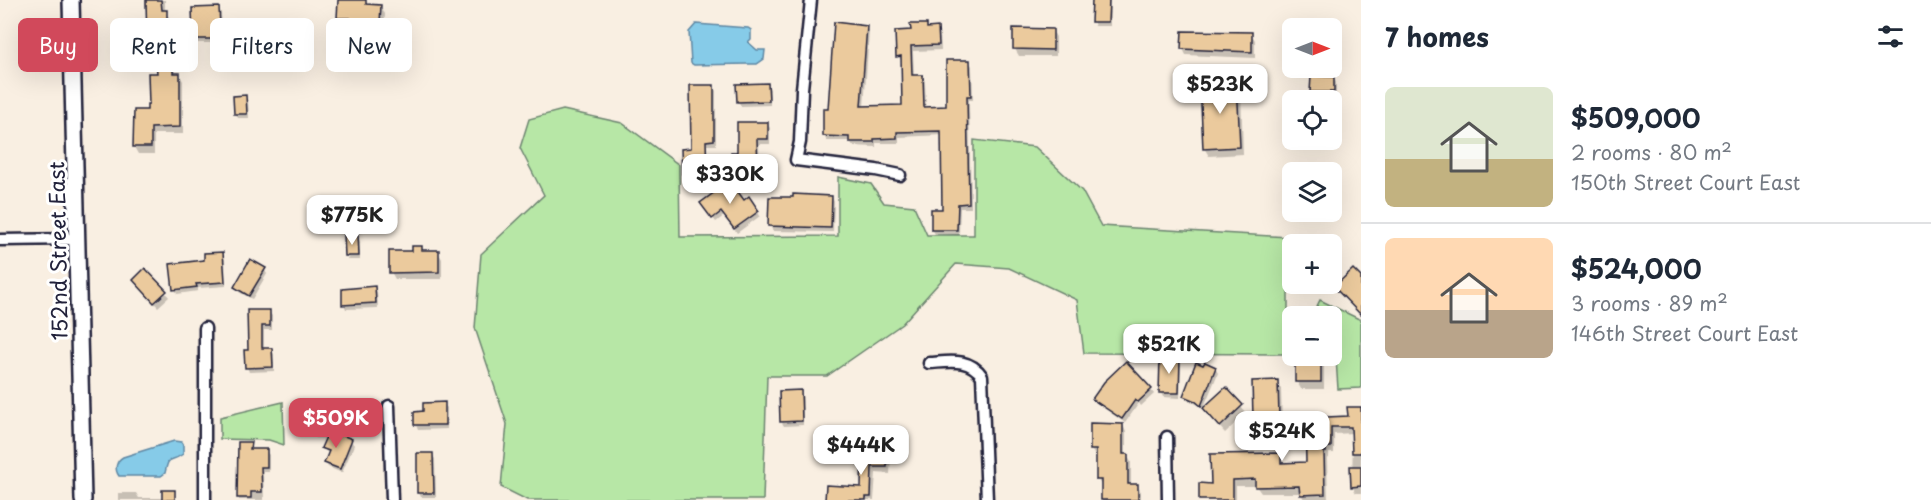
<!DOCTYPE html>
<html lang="en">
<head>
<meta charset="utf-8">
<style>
  :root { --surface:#fff; --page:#f2f2f3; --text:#1f2937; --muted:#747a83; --line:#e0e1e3; --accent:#d1495b }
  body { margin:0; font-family:"Playpen Sans",sans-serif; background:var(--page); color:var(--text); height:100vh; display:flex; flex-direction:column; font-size:22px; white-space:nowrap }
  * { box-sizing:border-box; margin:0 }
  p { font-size:20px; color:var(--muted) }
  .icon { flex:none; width:33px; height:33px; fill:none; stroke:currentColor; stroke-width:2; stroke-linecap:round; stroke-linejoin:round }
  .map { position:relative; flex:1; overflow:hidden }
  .drawer { display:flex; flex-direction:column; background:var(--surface); width:570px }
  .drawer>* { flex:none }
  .banner { position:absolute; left:18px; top:18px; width:570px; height:54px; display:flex; gap:12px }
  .needle { width:39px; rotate:90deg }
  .tools { position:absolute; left:1282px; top:18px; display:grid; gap:12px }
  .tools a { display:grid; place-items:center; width:60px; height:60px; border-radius:9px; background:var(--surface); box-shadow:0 6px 24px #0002; font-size:30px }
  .price { position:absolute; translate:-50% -51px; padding:0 14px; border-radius:12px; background:#fff; color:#222; font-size:20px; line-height:39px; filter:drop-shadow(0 2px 3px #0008) }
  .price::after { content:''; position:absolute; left:50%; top:36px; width:18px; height:14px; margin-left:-9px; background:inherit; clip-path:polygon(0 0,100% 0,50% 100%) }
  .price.selected { background:var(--accent); color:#fff }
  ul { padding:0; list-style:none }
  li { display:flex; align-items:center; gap:18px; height:150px; padding:0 24px }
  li+li { border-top:2px solid var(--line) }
  li span { display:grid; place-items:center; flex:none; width:168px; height:120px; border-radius:9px; color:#555 }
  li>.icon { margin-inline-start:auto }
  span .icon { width:72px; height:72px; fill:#fffc; stroke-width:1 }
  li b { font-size:26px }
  h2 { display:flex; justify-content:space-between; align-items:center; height:72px; padding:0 24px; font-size:26px }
  .pill { padding:0 21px; border-radius:9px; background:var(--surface); box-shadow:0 6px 24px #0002; font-size:21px; line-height:54px }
  .pill.selected { background:var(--accent); color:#fff }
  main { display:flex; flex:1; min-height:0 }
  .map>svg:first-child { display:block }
</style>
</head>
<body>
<main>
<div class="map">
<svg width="1361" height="500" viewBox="0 0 1361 500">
  <rect width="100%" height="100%" fill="#f9efe2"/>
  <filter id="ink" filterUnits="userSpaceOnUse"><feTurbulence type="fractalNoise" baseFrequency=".0167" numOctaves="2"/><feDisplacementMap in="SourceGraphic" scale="12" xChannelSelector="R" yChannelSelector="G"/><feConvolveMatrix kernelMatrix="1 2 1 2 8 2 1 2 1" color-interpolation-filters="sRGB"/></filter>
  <g filter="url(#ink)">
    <g fill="#b7e7a6" stroke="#6c8470" stroke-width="1.5">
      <polygon points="563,110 622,123 679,165 680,237 838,236 838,177 871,184 884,203 914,206 927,235 974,235 974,140 1035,147 1082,191 1101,226 1288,237 1288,354 1084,353 1077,300 1009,268 956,264 902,324 827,376 767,376 763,500 527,500 501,487 507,424 475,328 481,254 544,195 520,148 529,119"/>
      <polygon points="1320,300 1361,320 1361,388 1338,389 1336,358 1332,354 1332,316 1312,316"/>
      <polygon points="283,402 284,445 269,440 220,439 220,417"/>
    </g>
    <g fill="#86cbe8" stroke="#5e87a3" stroke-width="1.5">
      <polygon points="696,24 748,28 751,30 751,39 748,42 757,50 765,50 764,59 757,64 748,64 694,65 691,63 689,32"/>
      <path d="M174,441L181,442L183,445V454C169,464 169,454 165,473L161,476H119C114,469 116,461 123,457Z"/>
    </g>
    <g fill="#0003">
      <polygon points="145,0 165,0 165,11 170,19 170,50 153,50 148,43 148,13 145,8"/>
      <polygon points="339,0 365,1 368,6 380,6 385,14 384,29 367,29 367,33 355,32 351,25 343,24 338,17"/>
      <polygon points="1093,0 1110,0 1110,26 1095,26 1093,21"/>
      <polygon points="219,9 221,13 222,30 214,30 215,43 197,43 194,39"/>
      <polygon points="926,25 928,29 937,29 940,34 941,50 913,51 914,77 922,76 925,81 926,108 948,107 969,61 972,66 973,100 969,100 971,208 960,208 959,235 935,234 932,229 944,210 943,135 899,137 899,143 876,143 876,147 853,146 850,141 827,141 824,136 830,111 866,27 869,32 864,107 904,106 902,61 898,56 912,32"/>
      <polygon points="1052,30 1056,37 1056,56 1019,56 1015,49"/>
      <polygon points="1251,34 1255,40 1255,58 1186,55 1183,49"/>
      <polygon points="172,64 176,75 180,75 183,81 183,134 154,134 154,154 138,154 134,147 135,112 148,112 158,75"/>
      <polygon points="1334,78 1336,83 1336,96 1314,96 1312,91"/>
      <polygon points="1236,82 1241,90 1243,154 1209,156 1204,148"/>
      <polygon points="768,85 770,89 770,105 741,106 738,101"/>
      <polygon points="713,86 716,91 716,145 707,145 708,178 686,179 684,174 683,150 692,150"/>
      <polygon points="245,97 248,101 249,118 238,118 236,114"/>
      <polygon points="767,123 770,128 770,144 759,144 760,176 735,177 733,172 738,154"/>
      <polygon points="832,197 834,202 833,232 773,231 770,226"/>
      <polygon points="744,202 758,212 760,216 737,233 725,215 716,222 705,208"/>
      <polygon points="357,237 360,241 360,260 349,260 346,256"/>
      <polygon points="421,247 424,252 438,252 442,259 442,279 395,279 391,272"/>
      <polygon points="222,254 225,259 226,286 198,288 198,291 177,294 175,289 206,262"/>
      <polygon points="264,269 267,274 252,299 239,292 236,287"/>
      <polygon points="145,270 169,297 158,307 137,284"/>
      <polygon points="1361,279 1361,316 1336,287"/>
      <polygon points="375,288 377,292 378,308 346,309 344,304"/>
      <polygon points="269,311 272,316 272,330 264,330 264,350 271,349 274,354 274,371 249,372 247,367 249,351"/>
      <polygon points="1305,356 1322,356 1324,358 1324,389 1301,389 1297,382"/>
      <polygon points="1179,359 1181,364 1180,398 1163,397 1161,393"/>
      <polygon points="1215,368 1218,373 1203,409 1199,405 1187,400 1184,396"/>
      <polygon points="1277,382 1281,389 1282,423 1259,424 1255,417"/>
      <polygon points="1226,389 1246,413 1225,433 1204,409"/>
      <polygon points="1151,390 1154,394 1141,406 1139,403 1125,423 1097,403 1094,399"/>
      <polygon points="800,392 803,397 803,425 784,426 781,421"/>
      <polygon points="444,404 447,408 447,429 418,430 416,425"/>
      <polygon points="1361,408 1361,493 1356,493 1352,486 1353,433 1334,434 1334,453 1329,453 1329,458 1327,459 1328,500 1304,500 1301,493 1261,493 1256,486 1236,486 1236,500 1201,500 1213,485 1280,454 1284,465 1307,464 1306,419 1349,417"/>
      <polygon points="322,412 325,417 324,438 316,438 314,429 311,429 308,424"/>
      <polygon points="1123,425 1126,432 1126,454 1131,462 1131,485 1137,485 1141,492 1141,500 1102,500 1102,487 1098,480 1098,456 1095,456 1091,449"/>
      <polygon points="351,441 354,445 342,473 328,467 326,463 329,454 323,448"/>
      <polygon points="250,443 252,450 266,450 269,455 269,472 263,472 264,500 239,500 238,473"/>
      <polygon points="864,446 887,447 891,455 890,474 876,473 874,500 827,500 862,489"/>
      <polygon points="432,454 435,459 436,497 421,497 419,493"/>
      <polygon points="174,491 176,500 118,500 118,493 136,493 139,498 163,498"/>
    </g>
    <g fill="#ebca9d" stroke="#22223b" stroke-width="1.5">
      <polygon points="146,0 161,0 162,10 167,10 167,43 147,43"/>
      <polygon points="338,0 366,0 366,4 381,5 380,23 364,22 364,26 349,26 350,18 337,18"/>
      <polygon points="1092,0 1109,0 1108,22 1091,22"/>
      <polygon points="219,7 220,26 213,26 213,39 193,39 192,8"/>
      <polygon points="834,22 867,26 861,106 902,105 901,56 896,57 895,31 911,30 910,24 927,24 927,28 938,27 939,45 911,46 912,75 923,75 924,107 946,106 946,60 970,60 971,96 967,96 969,203 958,204 957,230 931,230 931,209 942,209 941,131 897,132 897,138 874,139 874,142 849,142 849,137 823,136 823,109 828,109"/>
      <polygon points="1013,28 1053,29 1053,50 1013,49"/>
      <polygon points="1182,31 1252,32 1252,52 1181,49"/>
      <polygon points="156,63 173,63 173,73 180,73 180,127 151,128 151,147 133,147 134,110 147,110 147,104 149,104 148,73 157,73"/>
      <polygon points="1311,76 1334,77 1334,92 1310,92"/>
      <polygon points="1237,81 1240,147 1203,149 1200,82"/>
      <polygon points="768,83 769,101 737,102 736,84"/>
      <polygon points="690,85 714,85 714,140 706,141 707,173 682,174 681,149 691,148"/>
      <polygon points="246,95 247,114 234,114 233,96"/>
      <polygon points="737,122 768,122 768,139 757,139 758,172 731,173 731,152 737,152"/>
      <polygon points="730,181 744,200 749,196 759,211 734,229 721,212 712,219 700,203"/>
      <polygon points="793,194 832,196 831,228 768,226 769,197 793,197"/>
      <polygon points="344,235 358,235 359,256 345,256"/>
      <polygon points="412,246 422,246 422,250 439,250 439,272 389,273 389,251 412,251"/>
      <polygon points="223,252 225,282 196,284 197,287 173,290 170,264 204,260 204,253"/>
      <polygon points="250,259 266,268 249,296 234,287"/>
      <polygon points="145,268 167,291 154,303 133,280"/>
      <polygon points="1353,269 1361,277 1361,315 1334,287"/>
      <polygon points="375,286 376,303 342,305 342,289"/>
      <polygon points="247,310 270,310 270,326 262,326 262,348 272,348 273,367 245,368 244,350 248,350"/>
      <rect x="1295" y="356" width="26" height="26"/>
      <polygon points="1160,357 1180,358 1179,393 1159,393"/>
      <polygon points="1126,361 1152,389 1138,402 1135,400 1122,419 1092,399 1104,382"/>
      <polygon points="1196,362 1203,365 1205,362 1216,367 1201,406 1195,401 1183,396"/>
      <polygon points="1278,380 1279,417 1253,417 1252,381"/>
      <polygon points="1226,387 1243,405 1220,427 1203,408"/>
      <polygon points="801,390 802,421 780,422 779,391"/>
      <polygon points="445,402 445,425 414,425 414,412 423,411 423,403"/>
      <polygon points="1347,407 1361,407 1361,453 1352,453 1351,427 1331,427 1331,447 1326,447 1326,452 1324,452 1325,494 1300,495 1299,486 1255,487 1255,479 1233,480 1233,500 1199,500 1199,483 1211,484 1210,454 1281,453 1281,463 1306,462 1305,418 1348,416"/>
      <polygon points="307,411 323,411 323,434 312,433 312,425 307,425"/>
      <polygon points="1090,423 1123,424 1123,454 1128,454 1128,484 1138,484 1138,500 1101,500 1101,480 1096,480 1096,450 1090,450"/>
      <polygon points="329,430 352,439 340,469 324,463 329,451 321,448"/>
      <polygon points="238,442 251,442 250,449 267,449 267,467 261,467 262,492 251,492 251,498 237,498"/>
      <polygon points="862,445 888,446 887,467 872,467 871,497 866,497 866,500 825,500 826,485 861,487"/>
      <polygon points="417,453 433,453 434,493 417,493"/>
      <polygon points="1350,466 1361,466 1361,486 1351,487"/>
      <rect x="162" y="490" width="13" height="10"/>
    </g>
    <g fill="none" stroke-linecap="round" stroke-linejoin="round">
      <defs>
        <g id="street">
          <polyline points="811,0 802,89 800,142 796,160 876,170 900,175"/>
          <polyline points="0,240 77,239"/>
          <polyline points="205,328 205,500"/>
          <path d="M929,363C949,362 969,357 982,376L987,500"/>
          <polyline points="389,406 392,500"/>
          <polyline points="1167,437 1168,500"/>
        </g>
        <polyline id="secondary" points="71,0 83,500"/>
      </defs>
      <use href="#street" stroke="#22223b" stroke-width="15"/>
      <use href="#secondary" stroke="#22223b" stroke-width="20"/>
      <use href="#street" stroke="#fff" stroke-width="10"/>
      <use href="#secondary" stroke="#fff" stroke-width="15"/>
    </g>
  </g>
  <g text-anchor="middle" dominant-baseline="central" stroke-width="6" stroke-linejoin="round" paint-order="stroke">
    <g font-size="21" fill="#22223b" stroke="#fff">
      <text transform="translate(57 251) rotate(-91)">152nd Street East</text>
    </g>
  </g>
</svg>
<div class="tools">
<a><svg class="needle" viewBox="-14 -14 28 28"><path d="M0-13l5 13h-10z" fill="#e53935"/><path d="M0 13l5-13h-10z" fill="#747a83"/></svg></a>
<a><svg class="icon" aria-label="locate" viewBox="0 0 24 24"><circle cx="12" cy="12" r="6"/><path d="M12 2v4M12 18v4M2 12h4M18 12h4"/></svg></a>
<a><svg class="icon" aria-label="layers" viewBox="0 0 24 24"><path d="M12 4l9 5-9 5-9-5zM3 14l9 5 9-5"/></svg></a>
<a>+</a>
<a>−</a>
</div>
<b class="price" style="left:1220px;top:115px">$523K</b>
<b class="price" style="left:730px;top:205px">$330K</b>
<b class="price" style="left:352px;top:246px">$775K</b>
<b class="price" style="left:1169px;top:375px">$521K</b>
<b class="price selected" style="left:336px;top:449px">$509K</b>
<b class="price" style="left:1282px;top:462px">$524K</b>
<b class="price" style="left:861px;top:476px">$444K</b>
<div class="banner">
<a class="pill selected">Buy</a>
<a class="pill">Rent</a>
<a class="pill">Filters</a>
<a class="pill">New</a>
</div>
</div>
<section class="drawer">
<h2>7 homes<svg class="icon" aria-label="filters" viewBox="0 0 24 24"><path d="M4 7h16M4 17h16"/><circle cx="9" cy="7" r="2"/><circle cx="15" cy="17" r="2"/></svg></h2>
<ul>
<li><span style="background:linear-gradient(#dfe7d0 60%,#c2b280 0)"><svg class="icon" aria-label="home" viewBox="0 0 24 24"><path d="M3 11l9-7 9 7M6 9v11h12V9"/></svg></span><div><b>$509,000</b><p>2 rooms · 80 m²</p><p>150th Street Court East</p></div></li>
<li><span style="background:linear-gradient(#ffd9b3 60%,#b9a48a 0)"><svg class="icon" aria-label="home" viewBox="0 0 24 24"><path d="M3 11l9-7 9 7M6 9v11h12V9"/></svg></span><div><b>$524,000</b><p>3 rooms · 89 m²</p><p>146th Street Court East</p></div></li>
</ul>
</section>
</main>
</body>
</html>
